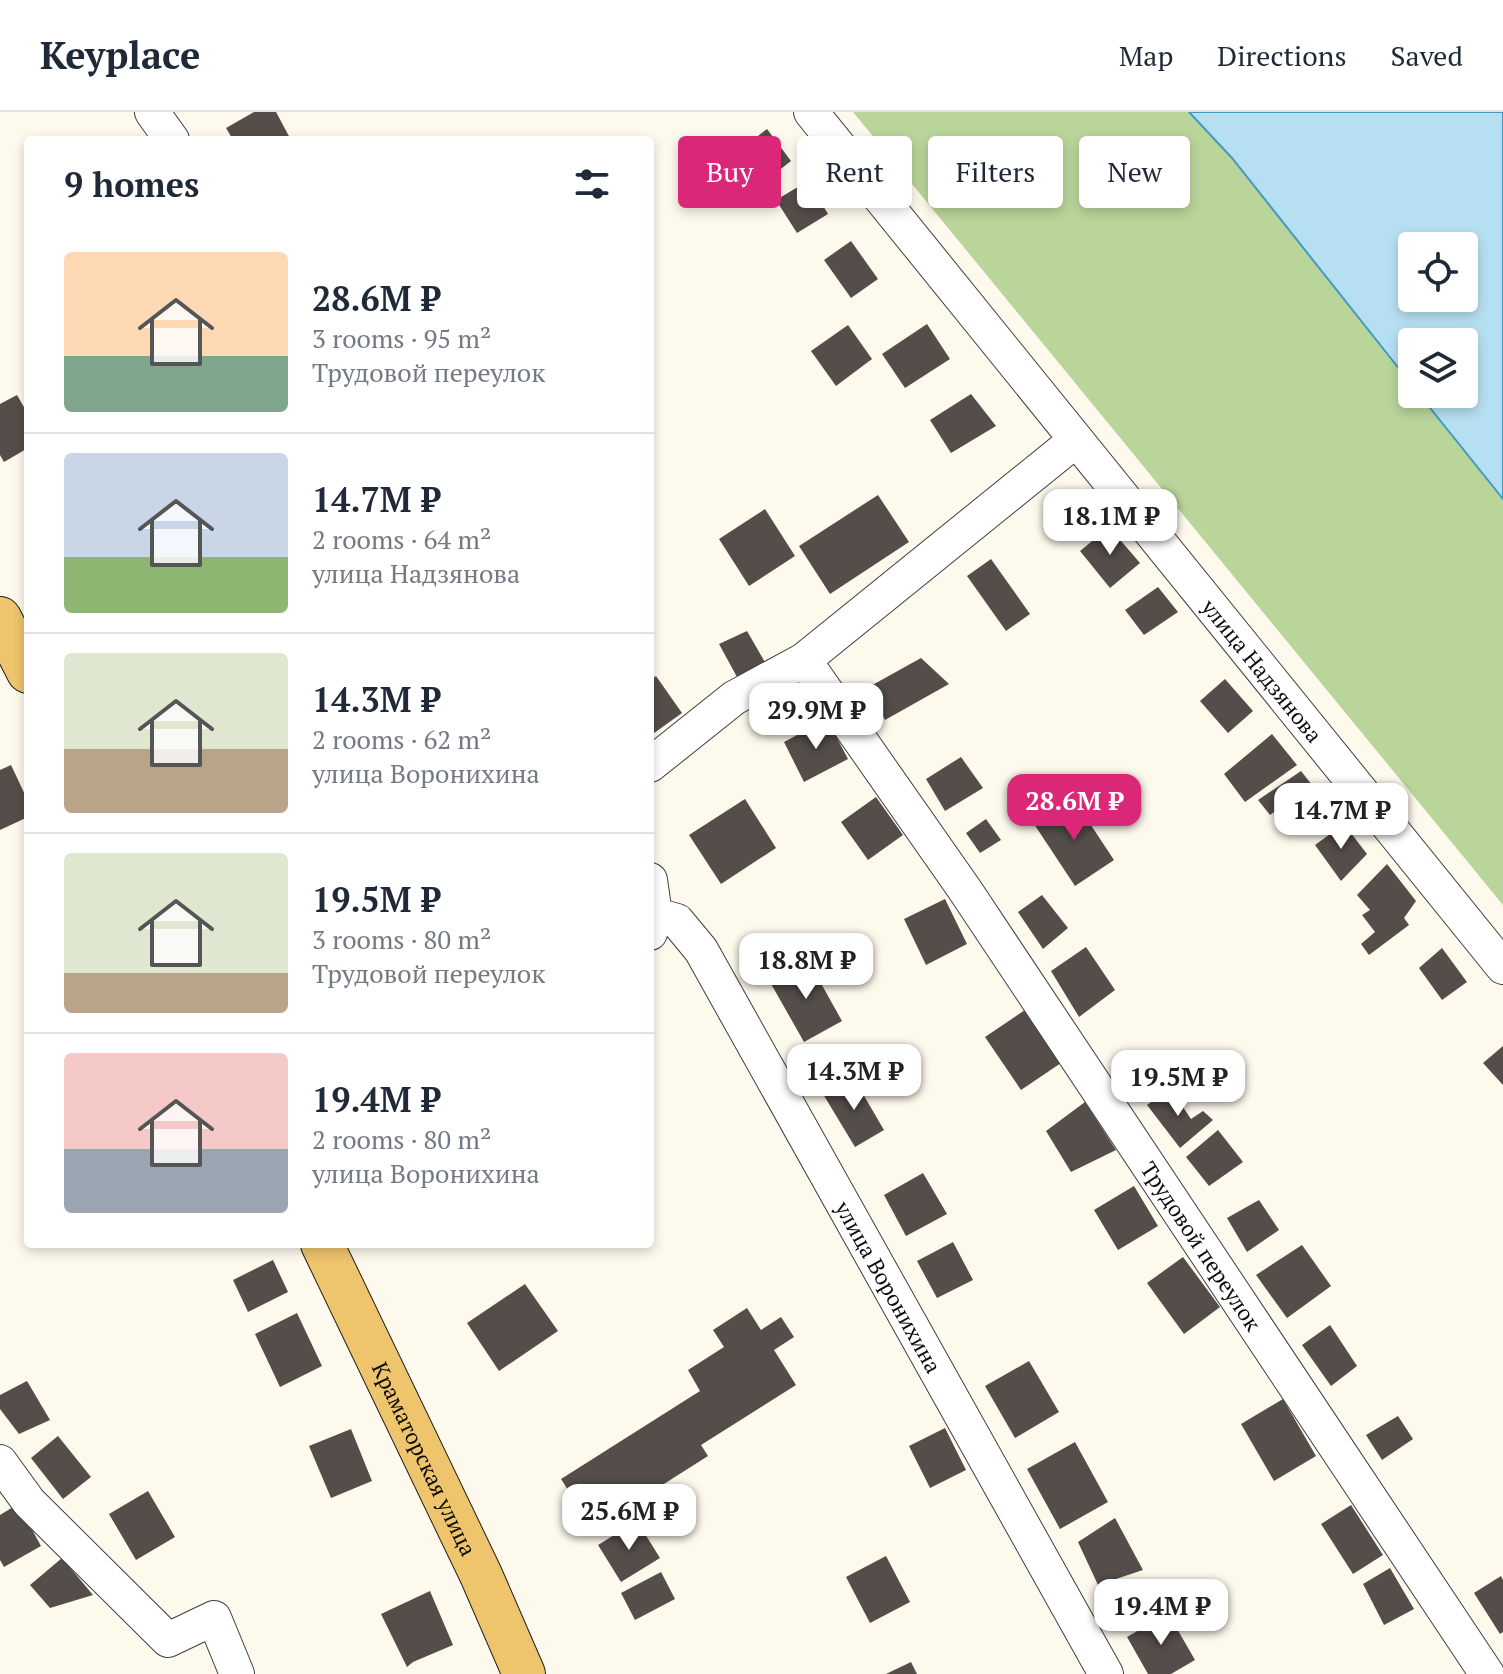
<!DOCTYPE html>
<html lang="en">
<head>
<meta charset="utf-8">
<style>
  :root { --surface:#fff; --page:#f6f6f7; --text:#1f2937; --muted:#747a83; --line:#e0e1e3; --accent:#db2777 }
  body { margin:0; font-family:"PT Serif",serif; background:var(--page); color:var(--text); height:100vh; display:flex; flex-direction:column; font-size:30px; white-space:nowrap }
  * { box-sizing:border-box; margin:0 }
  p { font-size:26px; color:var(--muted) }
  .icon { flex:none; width:44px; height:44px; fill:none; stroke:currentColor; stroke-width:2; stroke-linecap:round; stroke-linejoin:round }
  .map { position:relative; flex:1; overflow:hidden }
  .side { position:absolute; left:24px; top:24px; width:630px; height:1112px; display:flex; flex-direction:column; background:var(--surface); border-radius:8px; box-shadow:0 4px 12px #0003 }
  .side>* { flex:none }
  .hud { position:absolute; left:678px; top:24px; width:704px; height:72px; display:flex; gap:16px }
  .fabs { position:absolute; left:1398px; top:120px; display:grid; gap:16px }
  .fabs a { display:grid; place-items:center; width:80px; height:80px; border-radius:8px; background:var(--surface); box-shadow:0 4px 12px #0003; font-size:40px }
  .price { position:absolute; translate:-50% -68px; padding:0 18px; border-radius:16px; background:#fff; color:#222; font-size:26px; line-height:52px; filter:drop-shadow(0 2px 4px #0008) }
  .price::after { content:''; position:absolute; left:50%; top:48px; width:24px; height:18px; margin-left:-12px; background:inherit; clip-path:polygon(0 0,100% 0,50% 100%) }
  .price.selected { background:var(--accent); color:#fff }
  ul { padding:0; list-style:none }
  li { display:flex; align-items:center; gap:24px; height:200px; padding:0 40px }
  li+li { border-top:2px solid var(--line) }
  li span { display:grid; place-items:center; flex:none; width:224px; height:160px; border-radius:8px; color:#555 }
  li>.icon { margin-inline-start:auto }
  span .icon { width:96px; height:96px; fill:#fffc; stroke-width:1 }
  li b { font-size:34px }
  h2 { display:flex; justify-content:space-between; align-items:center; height:96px; padding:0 40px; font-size:34px }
  .tag { padding:0 28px; border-radius:8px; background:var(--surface); box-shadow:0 4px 12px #0003; font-size:28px; line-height:72px }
  .tag.selected { background:var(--accent); color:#fff }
  header { display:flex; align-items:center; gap:48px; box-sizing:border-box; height:112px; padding:0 40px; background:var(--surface); border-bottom:2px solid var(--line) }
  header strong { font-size:38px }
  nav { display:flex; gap:44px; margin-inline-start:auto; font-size:28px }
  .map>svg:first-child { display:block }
</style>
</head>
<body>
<header>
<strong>Keyplace</strong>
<nav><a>Map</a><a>Directions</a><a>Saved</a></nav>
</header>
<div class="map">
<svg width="1503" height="1562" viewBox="0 0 1503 1562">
  <rect width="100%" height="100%" fill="#fef9ed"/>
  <polygon fill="#b9d59a" points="853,0 1189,0 1232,46 1412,273 1412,282 1419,282 1503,387 1503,793"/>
  <path fill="#b6e0f1" stroke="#429ac2" stroke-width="2" fill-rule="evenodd" d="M1189,0H1503V387L1419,282H1464V230H1412V273L1232,46ZM1412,134H1464V186H1412Z"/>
  <g fill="#544d4a">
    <polygon points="254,0 276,0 291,28 233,28 226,16"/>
    <polygon points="767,17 791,49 760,73 736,41"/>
    <polygon points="808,69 828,102 797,121 776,88"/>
    <polygon points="851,129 878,167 851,186 824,148"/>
    <polygon points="927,212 950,247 905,276 882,242"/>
    <polygon points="848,213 872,247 836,274 811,239"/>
    <polygon points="971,282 996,314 951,341 930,308"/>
    <polygon points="17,283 28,302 28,336 4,350 0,343 0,292"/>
    <polygon points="878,383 909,430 830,482 799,434"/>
    <polygon points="765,397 795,444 749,474 719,427"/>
    <polygon points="1109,415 1140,451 1110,476 1080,439"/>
    <polygon points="991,447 1030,502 1006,519 967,464"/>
    <polygon points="1158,475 1178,500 1144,523 1125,498"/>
    <polygon points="747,519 766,552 737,565 719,532"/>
    <polygon points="921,546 949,572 885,608 867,576"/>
    <polygon points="656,564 682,601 650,624 650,568"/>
    <polygon points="1225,567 1253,599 1228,621 1200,589"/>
    <polygon points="827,607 848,647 804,670 784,630"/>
    <polygon points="1272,622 1297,653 1245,690 1224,662"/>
    <polygon points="961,645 983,676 945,699 926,667"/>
    <polygon points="11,653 28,689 28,705 0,718 0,658"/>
    <polygon points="1301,659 1312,673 1270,703 1258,688"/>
    <polygon points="876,685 903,723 868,748 841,710"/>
    <polygon points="1073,686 1114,748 1075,774 1034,712"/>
    <polygon points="745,687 776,736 721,772 689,723"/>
    <polygon points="986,707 1001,728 980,741 966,721"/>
    <polygon points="1344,712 1367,742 1341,769 1315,733"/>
    <polygon points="1387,752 1416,789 1404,806 1409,813 1369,843 1361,832 1375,820 1362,803 1370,798 1357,783"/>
    <polygon points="1042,783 1068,816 1043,837 1018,800"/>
    <polygon points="945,787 967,832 926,853 904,807"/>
    <polygon points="1086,835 1115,878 1079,905 1051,859"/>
    <polygon points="1442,836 1467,870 1442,888 1419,856"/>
    <polygon points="808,848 842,909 804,930 770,870"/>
    <polygon points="1025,898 1061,951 1021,978 985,925"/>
    <polygon points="1503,934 1503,973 1483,951"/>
    <polygon points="853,965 884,1018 855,1035 823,982"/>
    <polygon points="1170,976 1191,1007 1203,999 1213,1008 1180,1036 1147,993"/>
    <polygon points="1085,990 1116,1038 1071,1060 1046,1019"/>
    <polygon points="1218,1018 1243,1050 1209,1074 1186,1045"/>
    <polygon points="923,1061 947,1102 906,1124 884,1083"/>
    <polygon points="1134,1074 1158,1114 1118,1138 1094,1098"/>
    <polygon points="1259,1088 1279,1118 1247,1140 1227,1106"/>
    <polygon points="953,1130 973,1168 937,1186 917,1149"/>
    <polygon points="1302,1133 1331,1174 1287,1206 1256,1163"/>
    <polygon points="1183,1145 1220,1195 1184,1222 1147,1171"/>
    <polygon points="273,1148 288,1180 248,1200 233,1168"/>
    <polygon points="525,1172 558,1219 499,1259 467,1211"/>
    <polygon points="747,1196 761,1218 781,1205 794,1225 774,1238 796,1273 701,1333 708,1344 593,1417 561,1367 700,1279 688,1258 724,1235 713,1218"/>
    <polygon points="297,1201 322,1254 280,1275 255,1222"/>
    <polygon points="1330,1213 1357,1254 1331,1274 1302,1233"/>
    <polygon points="1029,1249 1059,1300 1015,1326 985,1274"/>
    <polygon points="27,1269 50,1308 19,1322 0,1297 0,1283"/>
    <polygon points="1283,1287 1316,1344 1274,1369 1241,1312"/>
    <polygon points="1398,1304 1413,1327 1382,1348 1366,1323"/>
    <polygon points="945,1316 966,1358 930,1376 909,1334"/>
    <polygon points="351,1317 372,1369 331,1386 309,1334"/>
    <polygon points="58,1324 91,1365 63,1387 31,1346"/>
    <polygon points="1075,1330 1108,1390 1060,1417 1027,1357"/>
    <polygon points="148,1379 175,1425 136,1448 109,1402"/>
    <polygon points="18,1392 41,1434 4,1455 0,1448 0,1403"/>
    <polygon points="1351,1393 1383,1443 1353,1462 1321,1412"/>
    <polygon points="1115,1406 1143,1458 1098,1473 1078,1430"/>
    <polygon points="637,1409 660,1446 621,1470 598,1433"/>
    <polygon points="886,1444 910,1490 870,1511 846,1465"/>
    <polygon points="62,1446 93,1483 50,1496 30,1473"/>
    <polygon points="1390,1456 1414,1497 1384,1513 1363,1472"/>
    <polygon points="661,1460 675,1487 635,1508 621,1481"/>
    <polygon points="1501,1464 1503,1468 1503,1520 1500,1522 1474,1481"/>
    <polygon points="430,1479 453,1533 413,1550 407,1555 381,1502"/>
    <polygon points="1168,1501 1195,1548 1171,1562 1148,1562 1127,1525"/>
    <polygon points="911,1550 917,1562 886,1562"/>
  </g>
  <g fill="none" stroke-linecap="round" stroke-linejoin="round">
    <defs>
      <g id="minor">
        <polyline points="152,0 172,28"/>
        <path id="s1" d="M811,0L1503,855"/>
        <path id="s2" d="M804,548L965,778L1487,1562"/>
        <polyline points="650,653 734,586 804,548 1076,328"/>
        <polyline points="650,768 655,803 650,821"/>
        <path id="s3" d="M655,803L677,809L701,838L1106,1562"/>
        <polyline points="0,1350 29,1390 168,1528 214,1506 237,1562"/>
      </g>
      <g id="major">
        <polyline points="0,506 28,560"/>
        <path id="s4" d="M322,1132L481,1463L524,1562"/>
      </g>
    </defs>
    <use href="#minor" stroke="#3f3f3f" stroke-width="36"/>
    <use href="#major" stroke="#1d1d1d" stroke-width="44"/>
    <use href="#minor" stroke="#fff" stroke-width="34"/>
    <use href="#major" stroke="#eec46d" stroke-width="42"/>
  </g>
  <g text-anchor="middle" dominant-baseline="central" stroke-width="8" stroke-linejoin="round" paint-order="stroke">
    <g font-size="22" fill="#0c0c0c" stroke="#fff">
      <text stroke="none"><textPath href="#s1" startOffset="718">улица Надзянова</textPath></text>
      <text stroke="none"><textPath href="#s2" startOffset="708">Трудовой переулок</textPath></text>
      <text stroke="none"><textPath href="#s3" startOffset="446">улица Воронихина</textPath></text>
      <text stroke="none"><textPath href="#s4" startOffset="238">Краматорская улица</textPath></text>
    </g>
  </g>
</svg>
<div class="fabs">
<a><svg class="icon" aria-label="locate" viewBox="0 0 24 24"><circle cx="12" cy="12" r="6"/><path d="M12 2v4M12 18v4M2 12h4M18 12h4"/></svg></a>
<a><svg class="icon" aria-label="layers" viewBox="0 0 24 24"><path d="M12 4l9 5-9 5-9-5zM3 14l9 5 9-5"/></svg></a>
</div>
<b class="price" style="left:1110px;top:445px">18.1M ₽</b>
<b class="price" style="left:816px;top:639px">29.9M ₽</b>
<b class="price selected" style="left:1074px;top:730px">28.6M ₽</b>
<b class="price" style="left:1341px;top:739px">14.7M ₽</b>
<b class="price" style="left:806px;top:889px">18.8M ₽</b>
<b class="price" style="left:854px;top:1000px">14.3M ₽</b>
<b class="price" style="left:1178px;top:1006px">19.5M ₽</b>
<b class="price" style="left:629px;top:1440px">25.6M ₽</b>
<b class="price" style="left:1161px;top:1535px">19.4M ₽</b>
<div class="hud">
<a class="tag selected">Buy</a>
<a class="tag">Rent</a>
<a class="tag">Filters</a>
<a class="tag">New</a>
</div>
<section class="side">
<h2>9 homes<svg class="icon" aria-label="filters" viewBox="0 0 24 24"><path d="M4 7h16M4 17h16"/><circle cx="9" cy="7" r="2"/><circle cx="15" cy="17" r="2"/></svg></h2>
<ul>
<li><span style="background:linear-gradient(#ffd9b3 65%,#7fa58c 0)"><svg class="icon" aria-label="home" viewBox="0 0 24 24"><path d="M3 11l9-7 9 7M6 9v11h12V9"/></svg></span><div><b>28.6M ₽</b><p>3 rooms · 95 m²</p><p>Трудовой переулок</p></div></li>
<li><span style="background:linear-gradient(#c9d6e8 65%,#8fb573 0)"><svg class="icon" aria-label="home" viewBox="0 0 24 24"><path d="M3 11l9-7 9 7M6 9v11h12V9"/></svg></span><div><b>14.7M ₽</b><p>2 rooms · 64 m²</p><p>улица Надзянова</p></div></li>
<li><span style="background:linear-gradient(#dfe7d0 60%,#b9a48a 0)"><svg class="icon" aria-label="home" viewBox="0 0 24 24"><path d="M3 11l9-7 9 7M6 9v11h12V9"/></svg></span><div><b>14.3M ₽</b><p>2 rooms · 62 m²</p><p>улица Воронихина</p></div></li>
<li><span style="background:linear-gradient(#dfe7d0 75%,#b9a48a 0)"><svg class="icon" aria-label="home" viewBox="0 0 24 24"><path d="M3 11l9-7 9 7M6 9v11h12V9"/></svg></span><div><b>19.5M ₽</b><p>3 rooms · 80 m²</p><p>Трудовой переулок</p></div></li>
<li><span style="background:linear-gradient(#f6c9c9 60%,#9aa5b1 0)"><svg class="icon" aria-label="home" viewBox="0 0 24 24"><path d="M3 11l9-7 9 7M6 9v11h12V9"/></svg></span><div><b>19.4M ₽</b><p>2 rooms · 80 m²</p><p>улица Воронихина</p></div></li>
</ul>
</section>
</div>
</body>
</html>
